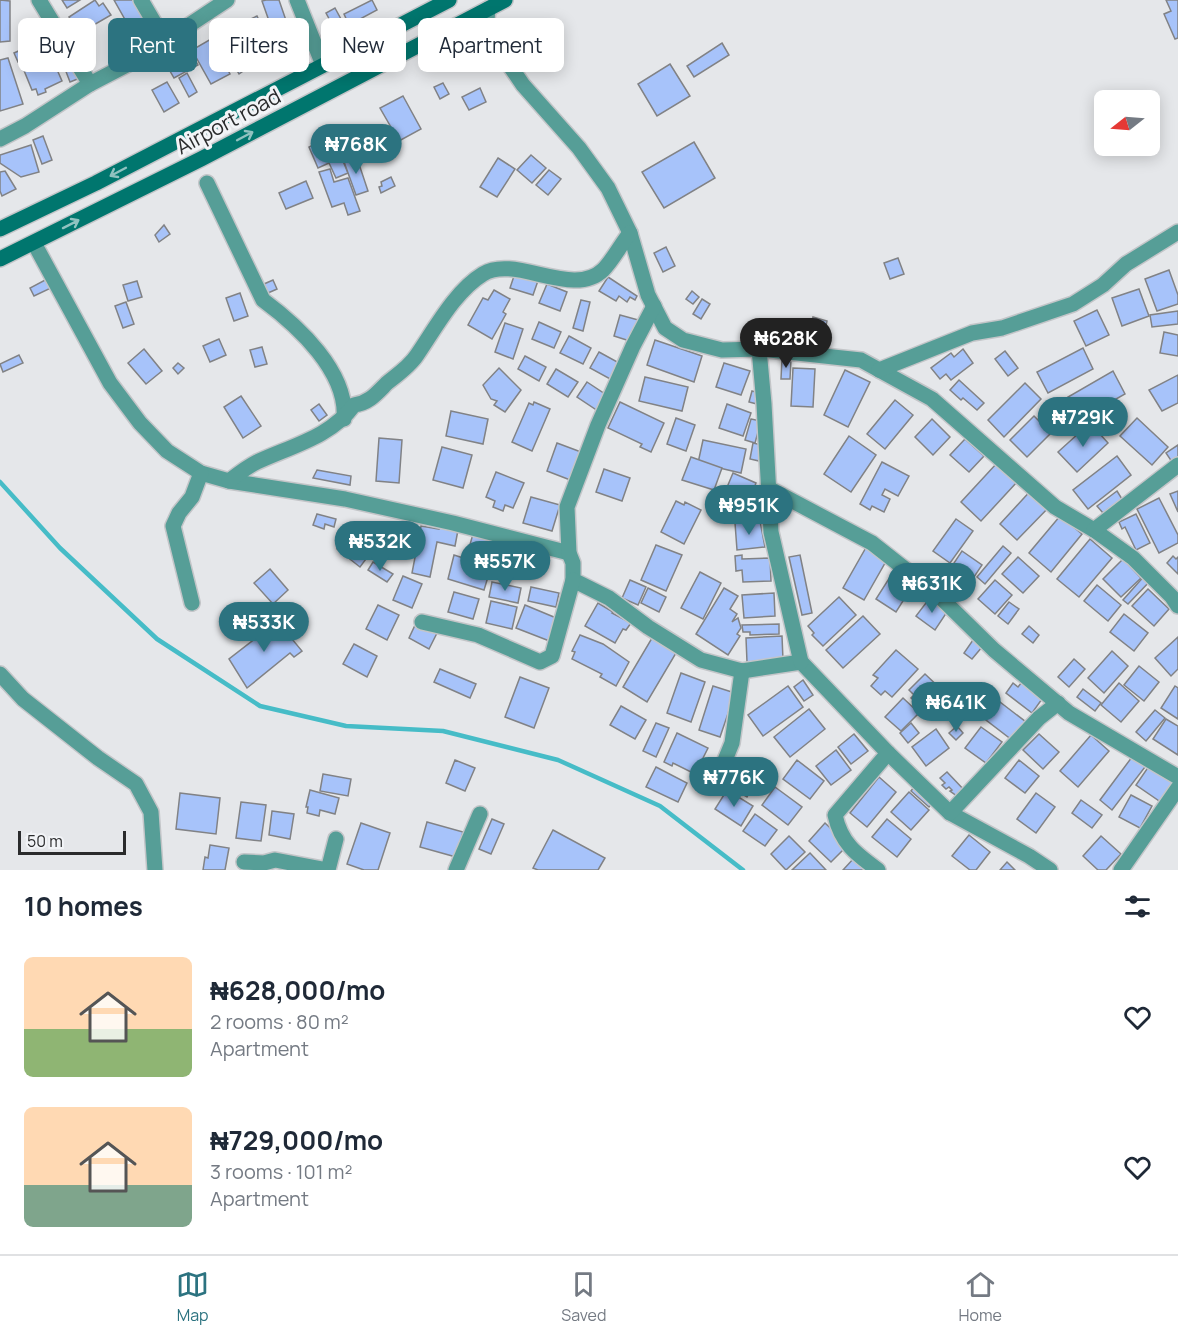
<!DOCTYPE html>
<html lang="en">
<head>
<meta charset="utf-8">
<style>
  :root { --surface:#fff; --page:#f6f6f7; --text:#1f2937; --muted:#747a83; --line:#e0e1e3; --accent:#2c7380 }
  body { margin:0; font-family:Manrope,sans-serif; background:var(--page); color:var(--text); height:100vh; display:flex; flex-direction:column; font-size:22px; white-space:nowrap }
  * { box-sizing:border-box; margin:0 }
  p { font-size:20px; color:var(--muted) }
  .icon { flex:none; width:33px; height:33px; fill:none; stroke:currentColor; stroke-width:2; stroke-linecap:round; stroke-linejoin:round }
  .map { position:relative; height:870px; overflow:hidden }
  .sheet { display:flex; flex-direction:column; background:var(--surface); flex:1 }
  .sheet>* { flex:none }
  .hud { position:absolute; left:18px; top:18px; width:600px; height:54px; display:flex; gap:12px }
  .needle { width:39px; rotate:253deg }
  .controls { position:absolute; left:1094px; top:90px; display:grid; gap:12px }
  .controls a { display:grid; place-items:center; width:66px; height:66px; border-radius:9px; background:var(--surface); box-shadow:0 3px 15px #0003; font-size:30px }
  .scale { position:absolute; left:18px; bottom:15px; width:108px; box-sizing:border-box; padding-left:6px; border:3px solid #2a2b2c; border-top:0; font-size:16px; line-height:21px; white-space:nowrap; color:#2a2b2c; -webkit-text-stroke:4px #f2f4f7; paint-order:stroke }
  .price { position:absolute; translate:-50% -51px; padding:0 14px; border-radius:21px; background:var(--accent); color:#fff; font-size:20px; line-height:39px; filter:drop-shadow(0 2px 3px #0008) }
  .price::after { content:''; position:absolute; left:50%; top:36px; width:18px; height:14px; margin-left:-9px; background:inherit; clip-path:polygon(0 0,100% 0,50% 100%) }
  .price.selected { background:#222; color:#fff }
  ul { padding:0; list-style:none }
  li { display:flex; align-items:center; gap:18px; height:150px; padding:0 24px }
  li span { display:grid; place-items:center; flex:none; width:168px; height:120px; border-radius:9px; color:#555 }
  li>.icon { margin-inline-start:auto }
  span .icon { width:72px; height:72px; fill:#fffc; stroke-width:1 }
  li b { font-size:26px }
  h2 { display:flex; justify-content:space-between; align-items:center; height:72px; padding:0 24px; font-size:26px }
  .pill { padding:0 21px; border-radius:9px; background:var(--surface); box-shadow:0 3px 15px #0003; font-size:21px; line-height:54px }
  .pill.selected { background:var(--accent); color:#fff }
  .tab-bar { display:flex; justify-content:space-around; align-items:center; height:84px; border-top:2px solid var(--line); background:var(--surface); font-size:16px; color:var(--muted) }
  .tab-bar a { display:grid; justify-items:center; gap:3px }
  .tab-bar .selected { color:var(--accent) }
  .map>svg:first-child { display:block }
</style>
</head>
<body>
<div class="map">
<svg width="1178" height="870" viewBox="0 0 1178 870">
  <rect width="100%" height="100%" fill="#e5e7ea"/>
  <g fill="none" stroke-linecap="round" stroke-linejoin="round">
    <polyline stroke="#46bcc7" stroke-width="4.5" points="0,482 60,548 157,639 260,706 346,726 443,731 558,760 660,806 743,870"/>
  </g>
  <g fill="#a7c3fa" stroke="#818285" stroke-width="1.5">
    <polygon points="0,0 10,1 10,41 0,42"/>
    <polygon points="62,0 80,0 67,8"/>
    <polygon points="95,0 99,6 103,3 111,15 92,26 89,22 77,29 69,17"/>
    <polygon points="114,0 143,0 158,26 136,39"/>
    <polygon points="266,0 279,0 291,35 295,33 300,48 281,55 262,1"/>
    <polygon points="372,0 377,10 349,25 344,14"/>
    <polygon points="1166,0 1178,0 1178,38 1175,39 1164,14 1171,11"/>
    <polygon points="335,8 342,21 333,26 326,13"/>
    <polygon points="257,16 271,46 247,57 233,27"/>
    <polygon points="224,30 227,36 229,35 239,53 228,59 216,35"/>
    <polygon points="211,39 230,74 211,84 192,50"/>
    <polygon points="72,43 85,76 70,82 57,48"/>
    <polygon points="186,43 198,65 174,78 166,64 180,57 175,49"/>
    <polygon points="722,43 729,55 694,77 687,66"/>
    <polygon points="47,47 62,81 45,89 46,92 38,95 36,89 32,90 23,68 25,67 22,60 18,62 14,53 23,49 26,56"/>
    <polygon points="542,52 548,61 537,69 530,61"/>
    <polygon points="238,56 246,69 239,74 231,60"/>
    <polygon points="8,58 23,104 0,111 0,60"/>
    <polygon points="670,64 690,96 657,116 638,84"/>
    <polygon points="187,73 197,92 189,97 179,78"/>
    <polygon points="167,82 179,103 164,112 152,90"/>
    <polygon points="443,83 449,94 440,99 434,87"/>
    <polygon points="480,88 486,102 469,110 462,97"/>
    <polygon points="403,96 421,129 399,141 380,108"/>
    <polygon points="344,131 348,142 343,145 346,152 340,154 348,173 336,178 329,163 318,168 309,147 319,142 317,139 325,136 326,139"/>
    <polygon points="43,136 52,160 42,164 33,140"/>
    <polygon points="694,142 715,178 664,208 642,172"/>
    <polygon points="31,145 39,172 21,177 0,163 0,155"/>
    <polygon points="356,155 368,191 356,195 343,159"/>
    <polygon points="531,155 546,168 532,183 517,170"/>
    <polygon points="498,158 515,169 497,197 480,187"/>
    <polygon points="330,169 334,182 348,178 360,211 348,215 344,203 332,207 319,172"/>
    <polygon points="549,170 561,179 548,195 536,185"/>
    <polygon points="5,171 16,189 2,196 0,191 0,172"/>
    <polygon points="391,177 395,186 381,193 379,187 382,186 381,182"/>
    <polygon points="306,181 313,198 286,209 279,193"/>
    <polygon points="164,225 170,234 159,242 155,235"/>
    <polygon points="666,247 675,266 663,272 654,253"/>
    <polygon points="898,258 904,274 890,279 884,263"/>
    <polygon points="517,267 540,275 533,295 510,288"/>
    <polygon points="1169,270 1178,295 1178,304 1157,311 1145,279"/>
    <polygon points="608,277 637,296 635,300 630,297 627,302 619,296 616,301 599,291"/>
    <polygon points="47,279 51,288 34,296 30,288"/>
    <polygon points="273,280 277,289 268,293 264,284"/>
    <polygon points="137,281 142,297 128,301 123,285"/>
    <polygon points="547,284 567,292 560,311 539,303"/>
    <polygon points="1139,289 1149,316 1122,326 1112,298"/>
    <polygon points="494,290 510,299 503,312 506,314 492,339 468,325 483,298 488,300"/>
    <polygon points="692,291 699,297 693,304 686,299"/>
    <polygon points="240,293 248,316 234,321 226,298"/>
    <polygon points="702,299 710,304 701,319 693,314"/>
    <polygon points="581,300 590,302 583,331 573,328"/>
    <polygon points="126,302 134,324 123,328 115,306"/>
    <polygon points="1097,310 1109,335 1086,346 1074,321"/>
    <polygon points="1178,311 1178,324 1152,327 1150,315"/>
    <polygon points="620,315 642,321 636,343 614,336"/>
    <polygon points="813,317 827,321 824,334 810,331"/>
    <polygon points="798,319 806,321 803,334 794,332"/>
    <polygon points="539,322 561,332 554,348 532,339"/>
    <polygon points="505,323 523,329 513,359 495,352"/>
    <polygon points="1164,332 1178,335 1178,356 1160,353"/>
    <polygon points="569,336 591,348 583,364 560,353"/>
    <polygon points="219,339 226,355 210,362 203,346"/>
    <polygon points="655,340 702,356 694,382 647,365"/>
    <polygon points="262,347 267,364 255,367 250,350"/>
    <polygon points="1083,348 1093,369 1048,393 1037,372"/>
    <polygon points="144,349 162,371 146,384 128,363"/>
    <polygon points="963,349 973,363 951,380 946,374 940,379 931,368 951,353 954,357"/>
    <polygon points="1005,351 1018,368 1008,376 995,359"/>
    <polygon points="599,352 621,364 612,380 590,368"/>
    <polygon points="19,355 23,363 3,372 0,364"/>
    <polygon points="525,356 546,367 539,381 518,369"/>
    <polygon points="782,358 791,359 790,379 781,379"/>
    <polygon points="178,363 184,368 178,374 173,368"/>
    <polygon points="724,363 750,371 741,395 716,387"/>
    <polygon points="499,368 521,390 505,412 494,405 497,401 491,399 483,385"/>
    <polygon points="793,368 815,369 813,407 791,406"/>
    <polygon points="556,369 578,382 568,397 547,384"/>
    <polygon points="845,370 870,382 848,427 824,415"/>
    <polygon points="1113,371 1125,394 1081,419 1068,397"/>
    <polygon points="1178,375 1178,403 1162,411 1149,390"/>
    <polygon points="645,377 688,387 682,411 639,401"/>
    <polygon points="959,380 984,403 977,410 963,398 961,400 950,390"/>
    <polygon points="587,382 608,396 598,411 577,397"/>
    <polygon points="1025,383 1041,399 1004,437 988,420"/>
    <polygon points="752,391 760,393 757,404 749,402"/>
    <polygon points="241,396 261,426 243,438 224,407"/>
    <polygon points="895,400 913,415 885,449 867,434"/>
    <polygon points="534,402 550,409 532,451 512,442 529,403 533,405"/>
    <polygon points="620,402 664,423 651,452 640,447 642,444 608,428"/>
    <polygon points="319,404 327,415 319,421 311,410"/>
    <polygon points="727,404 751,413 743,436 719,428"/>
    <polygon points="451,411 488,419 483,444 446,436"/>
    <polygon points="1034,416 1051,433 1027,457 1010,440"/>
    <polygon points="676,418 695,425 686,451 667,444"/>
    <polygon points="1137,418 1168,447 1152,465 1120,436"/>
    <polygon points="751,419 761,421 755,443 745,440"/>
    <polygon points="932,419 950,437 933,455 915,437"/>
    <polygon points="1090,423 1108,443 1077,472 1058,452"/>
    <polygon points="849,436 876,455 851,492 824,474"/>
    <polygon points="379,438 402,440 399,483 376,481"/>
    <polygon points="965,439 984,456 969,472 950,455"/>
    <polygon points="703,440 746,449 741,473 698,463"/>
    <polygon points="557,443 589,455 578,483 547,471"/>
    <polygon points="753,443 762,445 759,461 750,459"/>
    <polygon points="1178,445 1178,457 1172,462 1166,453"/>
    <polygon points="442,447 472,455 463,488 433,480"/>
    <polygon points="1117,456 1131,475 1088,509 1073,490"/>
    <polygon points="691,457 722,468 714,490 682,480"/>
    <polygon points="882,462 909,476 898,496 885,489 882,495 890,499 884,512 872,506 870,510 860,504"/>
    <polygon points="997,463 1017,482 981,521 961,502"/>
    <polygon points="604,469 630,478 622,501 596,492"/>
    <polygon points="317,470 351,476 350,485 313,478"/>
    <polygon points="496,472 524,483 513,508 505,505 503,511 493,507 495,501 486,497"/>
    <polygon points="733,473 756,483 749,502 725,492"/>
    <polygon points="1034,487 1052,504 1017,540 1000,524"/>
    <polygon points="1117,491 1122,499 1103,513 1097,506"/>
    <polygon points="1178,491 1178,512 1170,494"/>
    <polygon points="531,497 560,505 552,531 523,523"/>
    <polygon points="1159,498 1178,535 1178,543 1159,553 1137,509"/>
    <polygon points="676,501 684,505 685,502 701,510 684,544 661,532"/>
    <polygon points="735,504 756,511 754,517 734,510"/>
    <polygon points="317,514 336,519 334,527 325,524 324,529 313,525"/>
    <polygon points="1136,514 1150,543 1136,550 1125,527 1122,529 1119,522"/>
    <polygon points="1060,516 1082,534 1051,572 1029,553"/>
    <polygon points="956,519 973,531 950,563 933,551"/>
    <polygon points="760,521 765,547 737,550 735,523"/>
    <polygon points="421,526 439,529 439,527 458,530 455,546 437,542 430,577 412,573"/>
    <polygon points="473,534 498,541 493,564 484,561 486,552 469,548"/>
    <polygon points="346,538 369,555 360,567 337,549"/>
    <polygon points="1090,539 1112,558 1079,597 1057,579"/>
    <polygon points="868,544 889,556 864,600 843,588"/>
    <polygon points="656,545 682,555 666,591 641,580"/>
    <polygon points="1003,546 1011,553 985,584 977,577"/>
    <polygon points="962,551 982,565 970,583 950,569"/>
    <polygon points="454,555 491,567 484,590 448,579"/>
    <polygon points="742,555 742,559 770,558 771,581 743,582 742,570 736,571 735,556"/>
    <polygon points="800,555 812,613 802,615 789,557"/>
    <polygon points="1173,556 1176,559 1178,557 1178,574 1167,563"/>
    <polygon points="1018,557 1039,576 1023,593 1002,574"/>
    <polygon points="1123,559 1141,578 1121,597 1103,579"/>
    <polygon points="373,562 393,574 387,582 368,570"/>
    <polygon points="897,566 917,579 896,612 876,599"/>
    <polygon points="270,569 288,590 273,604 254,583"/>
    <polygon points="700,572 721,583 703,619 681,608"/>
    <polygon points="1146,574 1152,579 1128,604 1123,600"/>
    <polygon points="403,576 422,584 412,608 393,600"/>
    <polygon points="630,580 646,587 638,605 622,598"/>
    <polygon points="995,580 1012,595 995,614 978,599"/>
    <polygon points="492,582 521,588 518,603 489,597"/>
    <polygon points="1097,585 1121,605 1108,621 1084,601"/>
    <polygon points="531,587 559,593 556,607 528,601"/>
    <polygon points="648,588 666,597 659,612 641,603"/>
    <polygon points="724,588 738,596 730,609 737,614 732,622 738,618 741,628 737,634 740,636 728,655 696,634"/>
    <polygon points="1148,589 1169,609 1154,626 1132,606"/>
    <polygon points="454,592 479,599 473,619 448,612"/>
    <polygon points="774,593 775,616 744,618 742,595"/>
    <polygon points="839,597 856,615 823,646 812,635 814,633 808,626"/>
    <polygon points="929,599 947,612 935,630 916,616"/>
    <polygon points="491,601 517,607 512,629 486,623"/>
    <polygon points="1009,602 1019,609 1008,624 998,616"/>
    <polygon points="598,603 613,612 612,613 631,623 626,630 623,629 615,643 585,626"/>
    <polygon points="378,605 399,615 387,640 366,629"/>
    <polygon points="525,605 561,620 552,642 516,628"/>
    <polygon points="1124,614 1148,633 1134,651 1110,632"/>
    <polygon points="272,615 302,651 294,657 290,653 247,688 229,659 270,627 265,620"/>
    <polygon points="863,616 880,634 843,668 826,650"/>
    <polygon points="417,621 438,631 429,649 409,638"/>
    <polygon points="779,624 779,634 750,635 750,632 743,632 742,625"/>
    <polygon points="1029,626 1039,635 1033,643 1022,634"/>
    <polygon points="580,635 603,644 629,662 616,686 600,677 602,674 572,659 575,652 572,651"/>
    <polygon points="782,636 783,660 747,662 746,638"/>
    <polygon points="1178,637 1178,669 1171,676 1155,658"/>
    <polygon points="652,638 676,653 647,702 623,687"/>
    <polygon points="973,640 982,647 972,659 964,653"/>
    <polygon points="354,644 377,656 367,677 343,664"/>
    <polygon points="896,650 918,669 892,697 885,691 881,695 871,686 878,678 873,675"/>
    <polygon points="1112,651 1128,666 1104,693 1088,678"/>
    <polygon points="1074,659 1085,669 1069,687 1058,677"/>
    <polygon points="1139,666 1159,682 1144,701 1124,685"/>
    <polygon points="440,669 476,684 470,698 434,682"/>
    <polygon points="681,673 705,682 691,722 667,713"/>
    <polygon points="925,674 944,692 929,708 919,699 916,702 911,698 914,695 909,690"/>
    <polygon points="520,677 549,688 534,728 505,717"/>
    <polygon points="1026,677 1042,699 1032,713 1006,693 1013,683 1018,687"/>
    <polygon points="803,680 813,695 804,701 794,687"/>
    <polygon points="1119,683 1139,701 1121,722 1101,705"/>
    <polygon points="713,686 735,693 720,737 699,730"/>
    <polygon points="788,686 803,707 763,736 748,715"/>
    <polygon points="1175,686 1178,688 1178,719 1161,708"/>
    <polygon points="1083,689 1101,703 1095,711 1077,697"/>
    <polygon points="903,698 919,713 901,731 885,717"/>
    <polygon points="1000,702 1026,722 1012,740 986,720"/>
    <polygon points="621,706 646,720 635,739 610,725"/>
    <polygon points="809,709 825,729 790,757 774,737"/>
    <polygon points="1155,710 1165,718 1146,741 1136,732"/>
    <polygon points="1166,719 1178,726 1178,755 1153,739"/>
    <polygon points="656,723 669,728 656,757 643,751"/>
    <polygon points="911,723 919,733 908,743 900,733"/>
    <polygon points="957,726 963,733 956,740 949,733"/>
    <polygon points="981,727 1002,742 986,763 965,748"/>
    <polygon points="936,729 949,748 926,766 912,747"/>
    <polygon points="677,733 708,748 695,774 673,763 672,766 664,762"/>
    <polygon points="854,734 868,751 851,764 838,747"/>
    <polygon points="1039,734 1059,752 1043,769 1023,750"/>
    <polygon points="1091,735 1109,751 1078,787 1060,771"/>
    <polygon points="836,750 851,770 831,785 816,766"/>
    <polygon points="1132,757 1145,767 1112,810 1100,800"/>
    <polygon points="455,760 475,768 465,791 446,783"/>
    <polygon points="797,760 824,781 810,799 783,779"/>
    <polygon points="1019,760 1039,776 1025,793 1005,778"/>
    <polygon points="738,761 760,773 747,797 725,784"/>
    <polygon points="1149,766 1178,786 1165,805 1136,785"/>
    <polygon points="656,767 687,783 678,802 646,787"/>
    <polygon points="947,772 967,793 961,799 950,791 952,790 949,787 946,789 942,785 945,783 940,778"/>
    <polygon points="323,774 351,779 348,796 320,791"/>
    <polygon points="879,777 896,792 867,827 850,813"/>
    <polygon points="917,783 935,799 929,807 911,791"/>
    <polygon points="775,787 802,807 788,825 762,805"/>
    <polygon points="310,790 339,798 335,814 320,810 319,816 307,813 308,807 306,807"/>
    <polygon points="727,790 753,806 741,826 715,809"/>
    <polygon points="909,792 929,810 911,830 891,812"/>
    <polygon points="180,793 220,798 216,834 176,829"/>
    <polygon points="1036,793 1055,807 1036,833 1017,819"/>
    <polygon points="1131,795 1152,806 1140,828 1119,817"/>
    <polygon points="1081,800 1102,815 1092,828 1072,813"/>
    <polygon points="241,802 266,805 261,841 236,838"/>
    <polygon points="272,811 294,814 290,839 269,835"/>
    <polygon points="755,814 777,830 765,846 743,831"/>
    <polygon points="492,819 504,824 491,854 479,849"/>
    <polygon points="887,819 911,839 897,857 872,837"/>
    <polygon points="427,822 463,832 456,857 420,847"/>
    <polygon points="361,823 390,833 378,870 364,870 347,864"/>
    <polygon points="825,823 848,845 831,862 809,841"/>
    <polygon points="553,830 605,858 598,870 538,870 533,868"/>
    <polygon points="969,835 990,852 976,870 970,870 952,856"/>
    <polygon points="789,836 805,852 786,870 771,854"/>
    <polygon points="1101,836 1121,854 1106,870 1098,870 1083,856"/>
    <polygon points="210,845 229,848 225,870 203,870 205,857 208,858"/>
    <polygon points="810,853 826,870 792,870"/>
    <polygon points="854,858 867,870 843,870"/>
    <polygon points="1007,862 1015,870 1000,870"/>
  </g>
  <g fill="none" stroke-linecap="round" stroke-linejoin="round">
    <defs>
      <g id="street">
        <polyline points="39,0 90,84"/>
        <polyline points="141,0 165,41"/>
        <polyline points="297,0 323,65"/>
        <polyline points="488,9 487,20 495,44 523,85 579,148 608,188 630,233 648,295 665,328 683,340 722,350 759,349 861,360 932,399 1055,507 1094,530 1133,558 1172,597 1178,606"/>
        <polyline points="0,139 25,126 90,84 138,59 227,0"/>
        <path d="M207,183L263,300C298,326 348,372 344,419"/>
        <polyline points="34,243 110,383 140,423 167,451 201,473 229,481 345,499 453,523 569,553"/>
        <polyline points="654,306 633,346 598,425 567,507 569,553 573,563 573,580 609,598 648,627 701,660 742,671 801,662 888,753 950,813 1029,856 1050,870"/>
        <polyline points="759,349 764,404 771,532 801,662"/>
        <polyline points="879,370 972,333 1002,328 1073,304 1103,285 1126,264 1178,232"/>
        <path d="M229,481C238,474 247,467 257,462C291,446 331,437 354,405C369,403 376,394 387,383C397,375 410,366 417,355C435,329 455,291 483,274C515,254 573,299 603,270C613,260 621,244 630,233"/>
        <polyline points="768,488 872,543 938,595 994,650 1069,713 1178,777"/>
        <polyline points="1094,530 1178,465"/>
        <polyline points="192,603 173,526 179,513 192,497 201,473"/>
        <polyline points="422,622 478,635 540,662 552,656 573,580"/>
        <polyline points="0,674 23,699 98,758 136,784 151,812 155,870"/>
        <polyline points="714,787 732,743 742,671"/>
        <polyline points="950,813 1039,718 1058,703"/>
        <polyline points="244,862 264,863 275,860 328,870 336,839"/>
        <polyline points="456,870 480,814"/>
        <path d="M878,870C856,854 841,843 835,815L888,753"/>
        <polyline points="1121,870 1178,788"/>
      </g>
      <g id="secondary">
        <polyline points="0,229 96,183 449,0"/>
        <polyline points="0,259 201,159 505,0"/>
      </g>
    </defs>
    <use href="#street" stroke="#c3c5c8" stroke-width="18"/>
    <use href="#secondary" stroke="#c3c5c8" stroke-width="18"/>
    <use href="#street" stroke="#569e97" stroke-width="15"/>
    <use href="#secondary" stroke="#00766e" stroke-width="15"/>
  </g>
  <defs><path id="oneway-shaft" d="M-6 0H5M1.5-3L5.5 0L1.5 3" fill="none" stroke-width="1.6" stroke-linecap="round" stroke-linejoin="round" transform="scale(1.5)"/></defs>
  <g stroke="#91c2c0">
    <use href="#oneway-shaft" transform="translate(245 136) rotate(-28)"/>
    <use href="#oneway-shaft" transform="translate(118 172) rotate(152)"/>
    <use href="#oneway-shaft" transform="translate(71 224) rotate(-27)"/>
  </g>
  <g text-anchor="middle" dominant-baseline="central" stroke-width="6" stroke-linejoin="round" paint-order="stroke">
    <g font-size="21" fill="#2a2b2c" stroke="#f2f4f7">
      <text transform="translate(228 121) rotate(-28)">Airport road</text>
    </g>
  </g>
</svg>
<div class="controls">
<a><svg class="needle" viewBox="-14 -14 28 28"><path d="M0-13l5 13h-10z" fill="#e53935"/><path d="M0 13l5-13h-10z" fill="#747a83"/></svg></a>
</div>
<div class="scale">50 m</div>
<b class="price" style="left:356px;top:175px">₦768K</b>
<b class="price selected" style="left:786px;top:369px">₦628K</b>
<b class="price" style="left:1083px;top:448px">₦729K</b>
<b class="price" style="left:749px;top:536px">₦951K</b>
<b class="price" style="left:380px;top:572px">₦532K</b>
<b class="price" style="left:505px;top:592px">₦557K</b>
<b class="price" style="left:932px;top:614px">₦631K</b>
<b class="price" style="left:264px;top:653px">₦533K</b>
<b class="price" style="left:956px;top:733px">₦641K</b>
<b class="price" style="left:734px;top:808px">₦776K</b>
<div class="hud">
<a class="pill">Buy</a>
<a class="pill selected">Rent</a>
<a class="pill">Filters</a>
<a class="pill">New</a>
<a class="pill">Apartment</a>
</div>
</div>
<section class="sheet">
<h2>10 homes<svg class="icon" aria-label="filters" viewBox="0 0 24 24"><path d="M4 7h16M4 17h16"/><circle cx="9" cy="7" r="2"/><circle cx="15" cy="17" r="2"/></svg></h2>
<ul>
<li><span style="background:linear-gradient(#ffd9b3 60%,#8fb573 0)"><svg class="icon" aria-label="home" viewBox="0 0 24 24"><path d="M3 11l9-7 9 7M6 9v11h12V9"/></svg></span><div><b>₦628,000/mo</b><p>2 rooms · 80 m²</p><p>Apartment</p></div><svg class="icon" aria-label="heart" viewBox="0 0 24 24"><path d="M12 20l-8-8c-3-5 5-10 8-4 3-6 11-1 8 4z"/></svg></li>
<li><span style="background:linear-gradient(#ffd9b3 65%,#7fa58c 0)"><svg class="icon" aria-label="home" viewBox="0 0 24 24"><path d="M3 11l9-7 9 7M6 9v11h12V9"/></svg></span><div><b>₦729,000/mo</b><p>3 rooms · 101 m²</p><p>Apartment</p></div><svg class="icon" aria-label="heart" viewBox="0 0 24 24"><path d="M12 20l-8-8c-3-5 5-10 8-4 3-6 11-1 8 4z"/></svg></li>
</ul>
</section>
<nav class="tab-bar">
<a class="selected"><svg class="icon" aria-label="map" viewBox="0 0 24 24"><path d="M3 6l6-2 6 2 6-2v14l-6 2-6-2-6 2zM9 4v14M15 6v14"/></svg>Map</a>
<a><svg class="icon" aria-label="saved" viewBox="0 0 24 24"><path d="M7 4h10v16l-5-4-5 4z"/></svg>Saved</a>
<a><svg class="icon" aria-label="home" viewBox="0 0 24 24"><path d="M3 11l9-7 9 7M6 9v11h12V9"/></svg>Home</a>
</nav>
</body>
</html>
